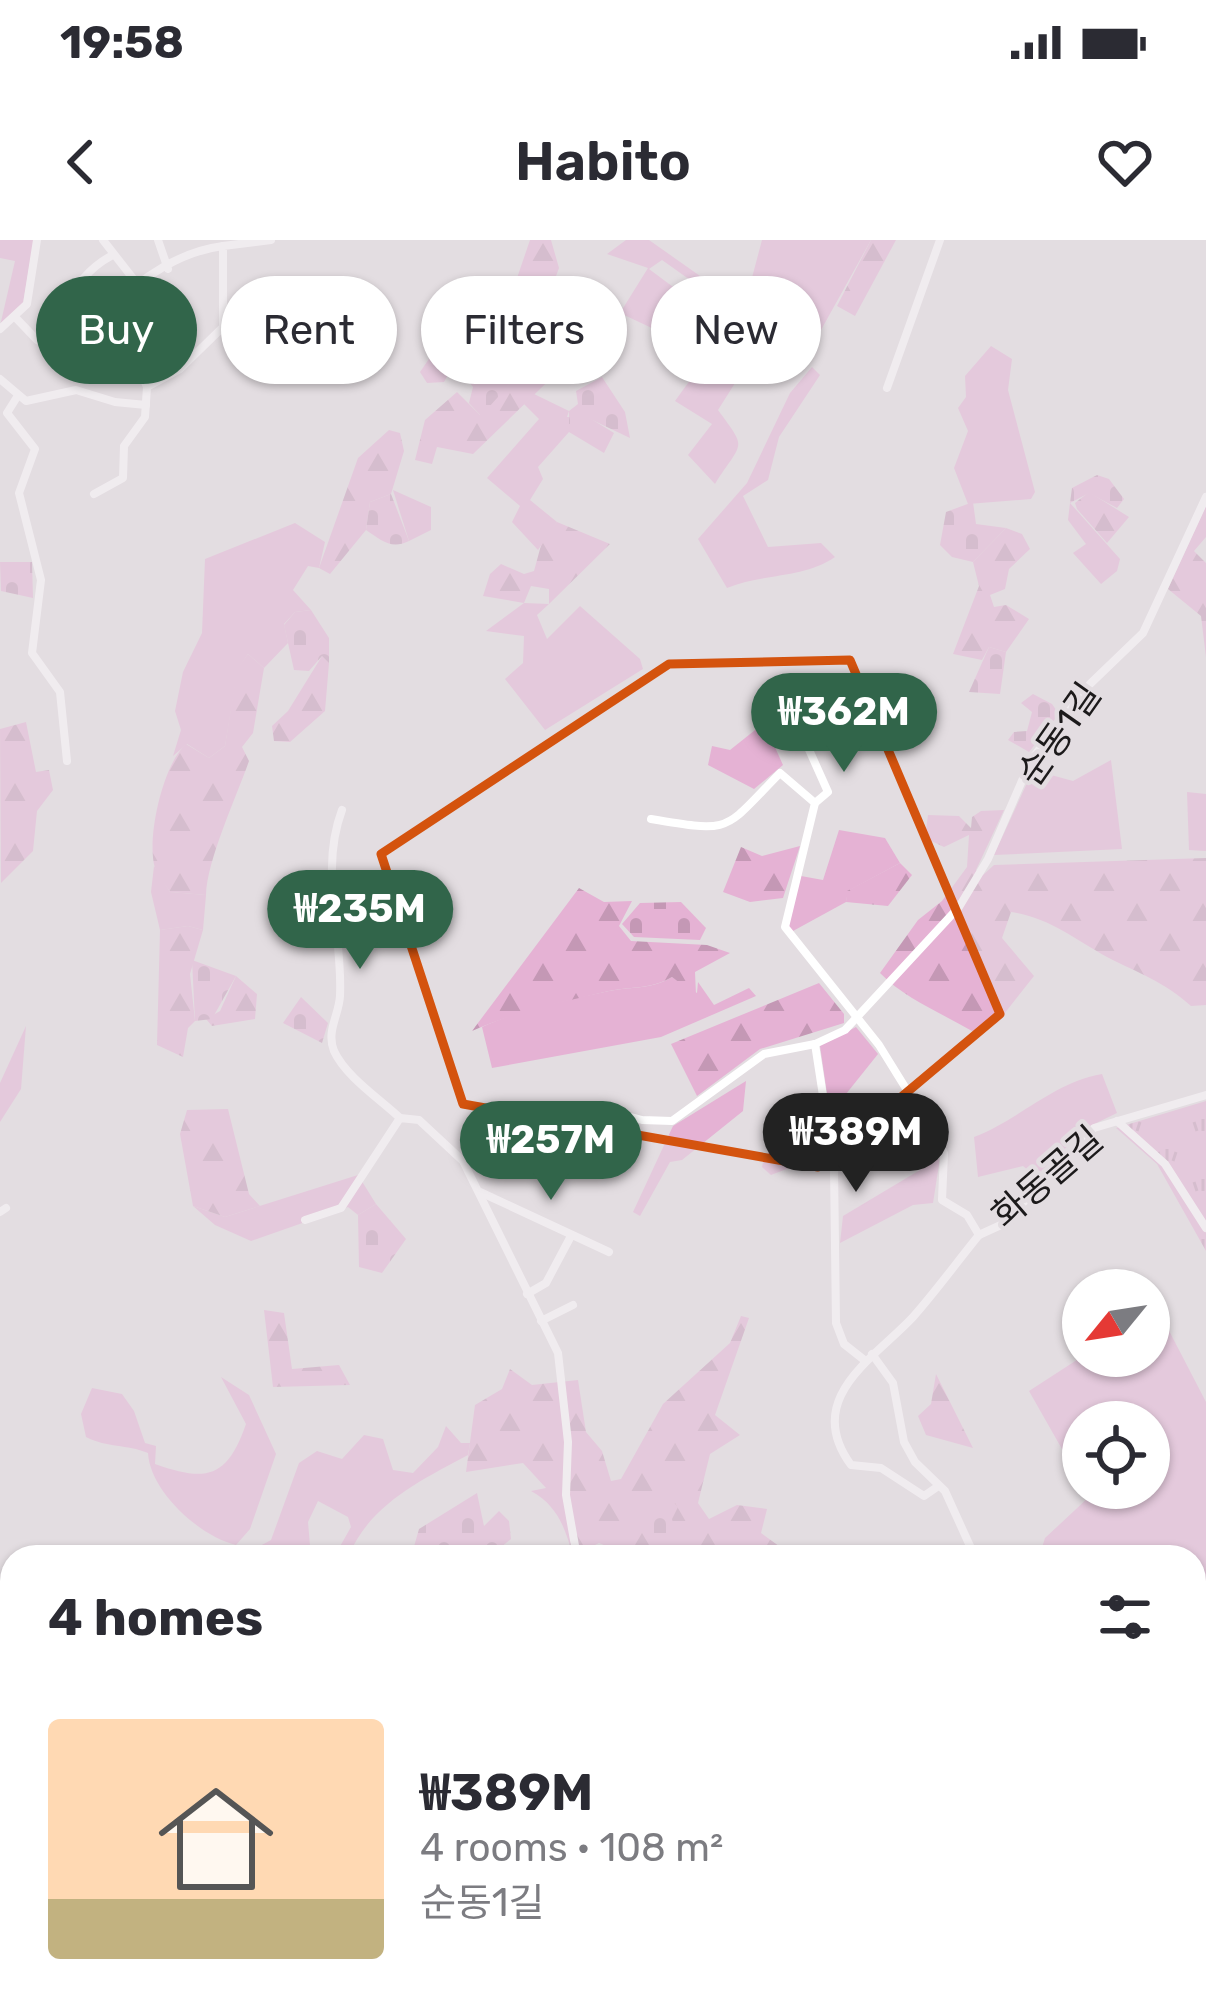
<!DOCTYPE html>
<html lang="en">
<head>
<meta charset="utf-8">
<style>
  :root { --surface:#fff; --page:#f2f2f3; --text:#2b2b33; --muted:#7c7c81; --accent:#31654a }
  body { margin:0; font-family:Rubik,"Noto Sans KR",sans-serif; background:var(--page); color:var(--text); height:100vh; display:flex; flex-direction:column; font-size:45px; white-space:nowrap }
  * { box-sizing:border-box; margin:0 }
  p { font-size:39px; color:var(--muted) }
  .icon { flex:none; width:66px; height:66px; fill:none; stroke:currentColor; stroke-width:2; stroke-linecap:round; stroke-linejoin:round }
  .map { position:relative; flex:1; overflow:hidden }
  .drawer { position:absolute; left:0px; top:1305px; width:1206px; height:471px; display:flex; flex-direction:column; background:var(--surface); border-radius:36px 36px 0 0; box-shadow:0 3px 9px #0004 }
  .drawer>* { flex:none }
  .guide { position:absolute; left:36px; top:36px; width:1134px; height:108px; display:flex; gap:24px }
  .needle { width:78px; rotate:240deg }
  .tools { position:absolute; left:1062px; top:1029px; display:grid; gap:24px }
  .tools a { display:grid; place-items:center; width:108px; height:108px; border-radius:50%; background:var(--surface); box-shadow:0 3px 9px #0004; font-size:60px }
  .price { position:absolute; translate:-50% -102px; padding:0 27px; border-radius:42px; background:var(--accent); color:#fff; font-size:39px; line-height:78px; filter:drop-shadow(0 3px 6px #0008) }
  .price::after { content:''; position:absolute; left:50%; top:72px; width:36px; height:27px; margin-left:-18px; background:inherit; clip-path:polygon(0 0,100% 0,50% 100%) }
  .price.on { background:#222; color:#fff }
  ul { padding:0; list-style:none }
  li { display:flex; align-items:center; gap:36px; height:300px; padding:0 48px }
  li span { display:grid; place-items:center; flex:none; width:336px; height:240px; border-radius:12px; color:#555 }
  li>.icon { margin-inline-start:auto }
  span .icon { width:144px; height:144px; fill:#fffc; stroke-width:1 }
  li b { font-size:51px }
  h2 { display:flex; justify-content:space-between; align-items:center; height:144px; padding:0 48px; font-size:51px }
  .chip { padding:0 42px; border-radius:54px; background:var(--surface); box-shadow:0 3px 9px #0004; font-size:42px; line-height:108px }
  .chip.on { background:var(--accent); color:#fff }
  .status { display:flex; justify-content:space-between; align-items:center; height:84px; padding:0 60px; background:var(--surface); direction:ltr }
  .status svg { height:33px; fill:currentColor }
  header { display:flex; justify-content:space-between; align-items:center; height:156px; padding:0 48px; background:var(--surface); font-size:54px; font-weight:600 }
  .map>svg:first-child { display:block }
</style>
</head>
<body>
<div class="status"><b>19:58</b><svg viewBox="0 0 49 12"><path d="M0 12V9h3v3zM5 12V6h3v6zM10 12V3h3v9zM15 12V0h3v12zM26 1h20v11H26zM47 4h2v5h-2z"/></svg></div>
<header><svg class="icon" aria-label="back" viewBox="0 0 24 24"><path d="M15 5l-7 7 7 7"/></svg>Habito<svg class="icon" aria-label="heart" viewBox="0 0 24 24"><path d="M12 20l-8-8c-3-5 5-10 8-4 3-6 11-1 8 4z"/></svg></header>
<div class="map">
<svg width="1206" height="1774" viewBox="0 0 1206 1774">
  <defs>
    <pattern id="forest-firs" width="22" height="20" patternUnits="userSpaceOnUse" patternTransform="scale(3)"><rect width="22" height="20" fill="#e5b2d4"/><path d="M5 1l3.5 6h-7zM16 11l3.5 6h-7z" fill="#c498b5"/></pattern>
    <pattern id="cemetery-stones" width="16" height="16" patternUnits="userSpaceOnUse" patternTransform="scale(3)"><rect width="16" height="16" fill="#e5b2d4"/><path d="M2 7V4a2 2 0 0 1 4 0v3zM10 15v-3a2 2 0 0 1 4 0v3z" fill="#c498b5"/></pattern>
    <pattern id="park-tufts" width="24" height="20" patternUnits="userSpaceOnUse" patternTransform="scale(3)"><rect width="24" height="20" fill="#e5b2d4"/><path d="M3 7l-1-3M5 7V3M7 7l1-3M15 17l-1-3M17 17v-4M19 17l1-3" fill="none" stroke="#c498b5"/></pattern>
  </defs>
  <rect width="100%" height="100%" fill="#e3dde1"/>
  <g fill="#e5b2d4">
    <polygon points="0,0 34,0 22,68 0,86 15,21 0,18"/>
    <polygon points="626,0 649,0 727,55 749,49 762,0 871,0 821,90 731,69 662,20 649,29 700,67 679,84 658,91 620,73 648,28 607,14"/>
    <polygon points="991,106 1012,119 1008,150 1035,252 1031,259 968,264 954,228 968,191 958,168 966,157 965,136"/>
    <path d="M712,110L742,132L718,170C748,211 743,200 715,244L688,215L712,184L675,161Z"/>
    <path d="M812,127L820,135L779,197L768,240L743,256L768,307L821,303L835,317C803,339 763,333 727,348L698,299L747,243L790,153Z"/>
    <polygon points="534,154 569,171 567,177 588,177 614,193 604,213 569,192 538,227 543,239 530,260 557,282 538,310 512,282 520,266 487,238 539,179 524,164"/>
    <polygon points="393,250 431,267 431,290 409,301"/>
    <polygon points="1070,263 1120,319 1117,331 1101,344 1073,313 1086,304 1068,280"/>
    <polygon points="295,283 325,302 319,328 308,326 293,350 311,370 295,372 284,384 288,403 264,428 248,414 238,429 225,506 209,518 187,504 173,516 181,490 175,471 183,432 202,393 205,319"/>
    <polygon points="524,363 549,364 537,375 547,399 580,366 640,419 643,429 545,490 505,439 523,423 524,396 486,391"/>
    <polygon points="764,483 783,525 754,549 708,525 712,506 730,510"/>
    <polygon points="1111,520 1122,609 994,615 1033,530 1073,541"/>
    <polygon points="1187,552 1206,554 1206,611 1189,610"/>
    <polygon points="839,590 885,598 900,623 848,651 846,662 793,691 788,687 801,636 823,640"/>
    <polygon points="154,626 170,652 206,655 203,690 188,686 160,690 151,652"/>
    <path d="M672,737L697,753L698,742L714,765L749,748L756,756L661,797L492,828L482,787C521,769 567,760 609,751C634,746 650,750 672,737Z"/>
    <polygon points="26,786 21,849 0,882 0,843"/>
    <polygon points="856,787 878,814 830,874 820,806"/>
    <path d="M1102,834L1117,873L1086,888L1036,937L1023,926L978,937L974,897C1019,880 1052,843 1102,834Z"/>
    <polygon points="746,841 743,871 682,920 670,922 640,976 633,972 673,886"/>
    <polygon points="816,860 828,924 805,922 771,935 762,927 764,918"/>
    <polygon points="940,918 933,963 913,965 840,1003 843,976"/>
    <polygon points="358,935 376,964 358,975 348,967 251,1001 215,985 193,966 225,977"/>
    <polygon points="1149,1075 1164,1081 1206,1162 1206,1774 1006,1774 994,1764 1194,1764 1194,1317 1039,1317 1045,1298 1089,1257 1084,1248 1149,1248 1149,1182 1083,1182 1083,1246 1029,1151 1083,1116 1149,1116"/>
    <path d="M221,1137L249,1155L276,1214L250,1289L236,1305C199,1296 150,1251 148,1213C126,1204 108,1208 86,1197L81,1174L92,1148L122,1154L134,1171L145,1203L156,1206L155,1224C206,1242 227,1239 246,1184Z"/>
    <path d="M446,1186L461,1203H470L468,1215C420,1241 370,1264 348,1317H334L351,1287L348,1277L318,1261L308,1282L311,1317H240L271,1300L299,1223L317,1211L342,1219L364,1195L383,1199L393,1230L413,1233L438,1207Z"/>
    <polygon points="318,1764 408,1768 438,1764 445,1774 357,1774 354,1767"/>
  </g>
  <g fill="url(#forest-firs)">
    <polygon points="530,0 551,0 559,28 541,77 518,75 523,49 517,38"/>
    <polygon points="871,0 896,0 855,76 837,66"/>
    <polygon points="537,87 575,106 569,121 473,214 437,207 432,224 415,220 425,180 457,152 480,175 513,140 520,112"/>
    <polygon points="442,100 466,102 444,142 427,143 420,132"/>
    <polygon points="389,190 400,193 404,211 391,254 370,262 366,290 330,334 319,328 358,218"/>
    <polygon points="1089,252 1129,277 1107,303 1077,269 1075,263"/>
    <polygon points="1206,266 1206,297 1194,311 1206,323 1206,417 1201,376 1168,349"/>
    <polygon points="557,282 610,304 549,364 549,349 531,346 524,363 483,356 490,334 501,324 524,334 534,331 543,298"/>
    <polygon points="1006,288 1022,294 1030,309 1009,329 1005,349 990,355 994,367 1006,365 1029,379 1006,412 989,407 982,420 953,414 979,346 973,322"/>
    <path d="M248,414L264,428L253,493L242,507L249,521C236,558 207,620 206,655L170,652C166,645 157,636 155,628C146,599 163,524 186,504L209,518L225,506L237,429Z"/>
    <polygon points="322,416 329,423 325,471 290,502 274,501 272,486 288,471"/>
    <polygon points="26,482 36,532 49,530 53,550 37,571 33,611 1,643 0,489"/>
    <path d="M1004,570L976,630L983,635L994,625L1206,618V765L1191,766C1165,742 1138,733 1107,717C1074,699 1050,678 1011,672L1002,698L1034,736L997,783L972,791C941,773 904,758 880,733L918,680L942,661L967,627L969,595L944,607L925,598L928,575L959,576L971,588L972,577L981,571Z"/>
    <polygon points="800,606 783,658 750,662 723,652 741,607 762,616"/>
    <polygon points="900,623 912,635 888,666 846,662 847,651"/>
    <path d="M579,648L604,662L632,661L619,686L631,701L707,705L730,713L695,732L696,755L672,737C649,750 633,746 609,751C562,762 515,772 472,791Z"/>
    <polygon points="188,686 203,690 190,734 195,781 188,788 183,817 157,805 160,690"/>
    <polygon points="236,736 257,754 255,779 212,786 206,779 220,771"/>
    <polygon points="819,743 844,774 844,783 760,809 697,856 671,804"/>
    <polygon points="228,869 249,954 260,966 225,977 193,966 180,894 187,870"/>
    <polygon points="264,1070 284,1073 292,1129 339,1125 350,1145 273,1147"/>
    <path d="M741,1076L749,1078L715,1175L740,1195L710,1214L698,1263L709,1279L737,1265L767,1269L761,1293L794,1317H633L599,1303L573,1316C565,1288 558,1266 531,1251L546,1248L523,1223L466,1232L475,1165L502,1149L510,1129L532,1145L578,1140L586,1192L602,1211L611,1241L621,1239L663,1164L730,1103Z"/>
    <polygon points="936,1134 973,1208 926,1195 918,1176 931,1164"/>
    <polygon points="12,1431 12,1590 0,1583 0,1445"/>
    <polygon points="1197,1452 1206,1456 1206,1547 1194,1556"/>
    <polygon points="0,1664 12,1666 10,1774 0,1774"/>
  </g>
  <g fill="url(#cemetery-stones)">
    <polygon points="581,55 594,58 592,78 575,106 537,87 520,112 513,140 481,176 469,163 473,147 467,139 490,87 503,106 530,79 559,72"/>
    <polygon points="602,137 625,172 630,198 588,178 582,185 569,184 569,171 578,164 576,151"/>
    <polygon points="1097,235 1109,239 1124,259 1117,268 1089,253 1070,263 1072,248"/>
    <path d="M391,254L409,301C391,310 381,300 366,290L370,262Z"/>
    <polygon points="973,262 976,284 1006,288 973,322 952,317 940,305 946,272"/>
    <polygon points="0,322 32,322 33,358 1,351"/>
    <polygon points="311,370 329,398 329,423 322,416 309,431 294,430 284,385 295,372"/>
    <polygon points="989,407 1006,412 1000,454 969,452"/>
    <polygon points="1033,454 1052,464 1059,474 1029,512 1008,500 1014,492 1027,491 1032,472 1021,463"/>
    <polygon points="681,662 706,688 700,700 634,697 622,684 640,663"/>
    <polygon points="192,720 236,736 212,779 195,781"/>
    <polygon points="301,757 328,783 322,803 283,783"/>
    <polygon points="376,964 406,999 382,1033 359,1027 358,975"/>
    <polygon points="663,1251 678,1267 672,1279 677,1300 657,1304 642,1282"/>
    <polygon points="477,1253 484,1286 499,1271 509,1281 511,1299 489,1317 411,1317 419,1289"/>
    <polygon points="13,1764 133,1764 137,1774 10,1774"/>
    <polygon points="155,1764 224,1764 231,1770 254,1764 274,1774 155,1774"/>
  </g>
  <polygon fill="url(#park-tufts)" points="1206,861 1206,1011 1157,924 1116,888"/>
  <g fill="none" stroke-linecap="round" stroke-linejoin="round">
    <g stroke="#a77697" stroke-width="3">
      <polyline points="874,1764 898,1774"/>
      <polyline points="302,1774 307,1764"/>
    </g>
    <g stroke="#fff" stroke-width="8">
      <polyline points="103,0 135,41"/>
      <polyline points="158,0 168,29"/>
      <path d="M15,77L37,100C68,72 72,37 111,16"/>
      <polyline points="0,89 27,64 37,0"/>
      <polyline points="0,139 26,161 76,150 115,162 146,165"/>
      <path d="M147,147L114,68C139,37 183,11 223,6"/>
      <polyline points="887,148 940,0"/>
      <polyline points="17,157 7,173 35,209 19,253 41,340 32,413 60,452 67,521"/>
      <polyline points="94,254 123,238 124,206 145,177 147,147 180,129 223,87 223,6 271,0"/>
      <polyline points="802,494 828,552 815,563"/>
      <path d="M342,570C319,631 343,693 340,756C339,775 326,791 334,811C346,837 380,859 400,878"/>
      <path d="M651,579C734,593 723,591 780,533L815,563L785,687L879,805L931,889L944,913L942,960L967,975L979,995C957,1022 936,1051 913,1077C875,1118 802,1158 851,1225L881,1228L924,1256L937,1247"/>
      <polyline points="815,804 834,927 836,1083 844,1104 863,1119"/>
      <polyline points="1117,881 1165,924 1206,988"/>
      <polyline points="463,921 507,894 591,866 642,880 672,881 764,814 815,804 845,790 959,667 988,619 1031,520 1090,444 1143,393 1206,257"/>
      <polyline points="480,952 609,1012"/>
      <polyline points="0,972 6,968"/>
      <polyline points="305,980 341,968 400,878 419,880 463,921 558,1113 568,1202 566,1255 577,1317"/>
      <polyline points="979,995 1003,984 1094,888 1206,855"/>
      <polyline points="527,1054 546,1043 571,996"/>
      <polyline points="541,1081 573,1065"/>
      <polyline points="872,1114 893,1143 904,1202 915,1222 945,1251 975,1317"/>
      <polyline points="1194,1429 1206,1422"/>
      <polyline points="0,1656 12,1653"/>
      <polyline points="844,1764 869,1774"/>
    </g>
    <g stroke="#fff" stroke-width="9">
      <polyline points="0,1593 12,1603"/>
      <polyline points="523,1764 539,1774"/>
    </g>
  </g>
  <path d="M0 0H1206V1774H0ZM850,420L1000,774L818,927L463,864L381,614L669,424Z" fill="#e3dde1" fill-opacity=".55" fill-rule="evenodd"/>
  <path fill="none" stroke="#d4530e" stroke-width="9" stroke-linejoin="round" d="M850,420L1000,774L818,927L463,864L381,614L669,424Z"/>
  <g text-anchor="middle" dominant-baseline="central" stroke-width="9" stroke-linejoin="round" paint-order="stroke">
    <g font-size="36" fill="#1c1a1b" stroke="#e3dde1">
      <text transform="translate(1059 494) rotate(-55)">순동1길</text>
      <text transform="translate(1047 937) rotate(-41)">화동골길</text>
    </g>
  </g>
</svg>
<div class="tools">
<a><svg class="needle" viewBox="-14 -14 28 28"><path d="M0-13l5 13h-10z" fill="#e53935"/><path d="M0 13l5-13h-10z" fill="#7c7c81"/></svg></a>
<a><svg class="icon" aria-label="locate" viewBox="0 0 24 24"><circle cx="12" cy="12" r="6"/><path d="M12 2v4M12 18v4M2 12h4M18 12h4"/></svg></a>
</div>
<b class="price" style="left:844px;top:535px">₩362M</b>
<b class="price" style="left:360px;top:732px">₩235M</b>
<b class="price on" style="left:856px;top:955px">₩389M</b>
<b class="price" style="left:551px;top:963px">₩257M</b>
<div class="guide">
<a class="chip on">Buy</a>
<a class="chip">Rent</a>
<a class="chip">Filters</a>
<a class="chip">New</a>
</div>
<section class="drawer">
<h2>4 homes<svg class="icon" aria-label="filters" viewBox="0 0 24 24"><path d="M4 7h16M4 17h16"/><circle cx="9" cy="7" r="2"/><circle cx="15" cy="17" r="2"/></svg></h2>
<ul>
<li><span style="background:linear-gradient(#ffd9b3 75%,#c2b280 0)"><svg class="icon" aria-label="home" viewBox="0 0 24 24"><path d="M3 11l9-7 9 7M6 9v11h12V9"/></svg></span><div><b>₩389M</b><p>4 rooms · 108 m²</p><p>순동1길</p></div></li>
</ul>
</section>
</div>
</body>
</html>
